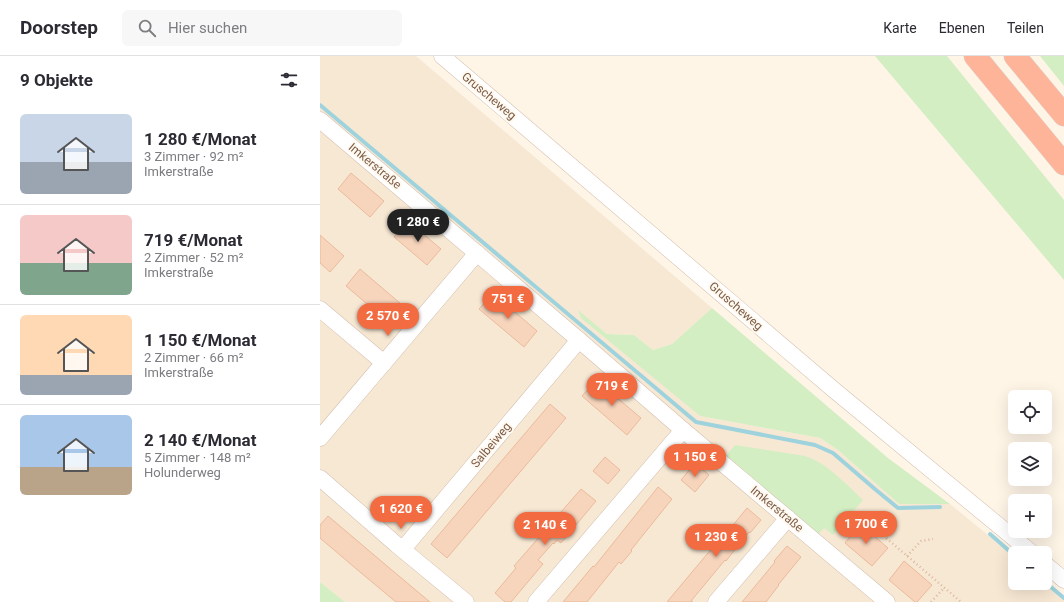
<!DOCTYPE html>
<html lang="de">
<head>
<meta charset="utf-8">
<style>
  :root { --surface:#fff; --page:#f7f7f7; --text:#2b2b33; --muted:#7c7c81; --line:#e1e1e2; --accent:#f36b41 }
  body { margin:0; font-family:Roboto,sans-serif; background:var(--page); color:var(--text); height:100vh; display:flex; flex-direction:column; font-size:15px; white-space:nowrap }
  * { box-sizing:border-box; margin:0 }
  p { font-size:13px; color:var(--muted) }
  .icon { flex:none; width:22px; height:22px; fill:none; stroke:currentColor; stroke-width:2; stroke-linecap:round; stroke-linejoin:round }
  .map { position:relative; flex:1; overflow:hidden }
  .details { display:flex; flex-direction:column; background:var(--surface); width:320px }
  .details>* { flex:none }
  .controls { position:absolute; left:688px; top:334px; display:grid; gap:8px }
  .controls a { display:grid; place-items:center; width:44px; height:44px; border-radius:6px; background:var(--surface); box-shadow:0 4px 16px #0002; font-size:20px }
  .price { position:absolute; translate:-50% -34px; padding:0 9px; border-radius:14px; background:var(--accent); color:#fff; font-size:13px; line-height:26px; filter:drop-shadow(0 1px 2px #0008) }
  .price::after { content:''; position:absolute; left:50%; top:24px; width:12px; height:9px; margin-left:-6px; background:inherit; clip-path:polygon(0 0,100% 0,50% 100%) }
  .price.selected { background:#222; color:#fff }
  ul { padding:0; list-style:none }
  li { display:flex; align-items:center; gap:12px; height:100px; padding:0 20px }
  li+li { border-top:1px solid var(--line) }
  li span { display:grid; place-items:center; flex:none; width:112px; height:80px; border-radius:6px; color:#555 }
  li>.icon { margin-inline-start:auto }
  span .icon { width:48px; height:48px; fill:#fffc; stroke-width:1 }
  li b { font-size:17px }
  h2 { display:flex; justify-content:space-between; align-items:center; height:48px; padding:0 20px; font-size:17px }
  header { display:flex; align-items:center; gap:24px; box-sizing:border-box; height:56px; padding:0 20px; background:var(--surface); border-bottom:1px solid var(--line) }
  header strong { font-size:19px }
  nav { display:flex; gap:22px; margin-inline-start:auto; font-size:14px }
  .search { width:280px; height:36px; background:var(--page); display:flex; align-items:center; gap:10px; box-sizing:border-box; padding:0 14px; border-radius:6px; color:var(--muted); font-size:15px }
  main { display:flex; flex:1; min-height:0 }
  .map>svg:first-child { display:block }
</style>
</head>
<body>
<header>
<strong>Doorstep</strong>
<div class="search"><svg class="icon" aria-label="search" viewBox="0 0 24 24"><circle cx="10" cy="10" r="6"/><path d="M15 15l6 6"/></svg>Hier suchen</div>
<nav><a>Karte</a><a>Ebenen</a><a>Teilen</a></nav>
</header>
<main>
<section class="details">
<h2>9 Objekte<svg class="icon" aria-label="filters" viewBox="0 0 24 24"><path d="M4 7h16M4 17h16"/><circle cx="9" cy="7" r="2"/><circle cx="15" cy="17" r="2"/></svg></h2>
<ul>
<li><span style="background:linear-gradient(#c9d6e8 60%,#9aa5b1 0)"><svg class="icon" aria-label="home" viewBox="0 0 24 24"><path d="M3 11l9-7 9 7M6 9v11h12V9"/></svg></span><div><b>1 280 €/Monat</b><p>3 Zimmer · 92 m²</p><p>Imkerstraße</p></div></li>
<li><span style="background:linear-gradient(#f6c9c9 60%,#7fa58c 0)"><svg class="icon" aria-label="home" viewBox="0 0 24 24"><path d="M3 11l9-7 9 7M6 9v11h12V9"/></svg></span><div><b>719 €/Monat</b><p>2 Zimmer · 52 m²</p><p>Imkerstraße</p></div></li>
<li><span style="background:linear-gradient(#ffd9b3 75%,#9aa5b1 0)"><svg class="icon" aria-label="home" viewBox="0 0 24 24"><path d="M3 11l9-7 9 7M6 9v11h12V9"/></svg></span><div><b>1 150 €/Monat</b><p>2 Zimmer · 66 m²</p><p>Imkerstraße</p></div></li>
<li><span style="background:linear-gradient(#a9c7e8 65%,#b9a48a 0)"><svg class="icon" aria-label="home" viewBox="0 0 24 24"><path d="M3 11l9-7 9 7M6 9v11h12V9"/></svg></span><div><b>2 140 €/Monat</b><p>5 Zimmer · 148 m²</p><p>Holunderweg</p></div></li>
</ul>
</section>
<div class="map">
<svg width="744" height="546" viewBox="0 0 744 546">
  <rect width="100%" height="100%" fill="#fef5e7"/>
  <polygon fill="#f7e8d4" points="0,0 96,0 392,252 352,288 333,294 314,279 287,278 258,255 380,360 500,382 518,394 579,448 630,448 695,501 695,527 725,527 725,525 744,541 744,546 25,546 0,526"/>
  <g fill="#d4eec3">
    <polygon points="555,0 627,0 744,144 744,224"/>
    <polygon points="720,0 744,0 744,30"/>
    <polygon points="392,252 568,402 630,448 579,448 518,394 500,382 380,360 261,262 258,254 287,278 314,279 333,294 352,288"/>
    <path d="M415,389L485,400C507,407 526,428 543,444L513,479L504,472L497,480L405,401Z"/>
    <polygon points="0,526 25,546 0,546"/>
  </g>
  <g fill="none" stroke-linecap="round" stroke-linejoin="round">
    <g stroke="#9ed3dd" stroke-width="4">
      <polyline points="0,49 376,366 495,389 513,397 556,434 578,452 620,451"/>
      <polyline points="670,478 695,500"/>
      <polyline points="725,526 744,542"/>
    </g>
  </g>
  <g fill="#f7d4bc" stroke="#ebba9a">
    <polygon points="31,117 64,145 50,161 18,133"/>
    <polygon points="88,165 121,193 107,209 74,181"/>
    <polygon points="0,179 24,200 10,216 0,207"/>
    <polygon points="40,213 81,248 67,265 26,230"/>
    <polygon points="173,237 217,275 204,291 159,253"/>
    <polygon points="276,324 321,362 307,379 262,340"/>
    <polygon points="230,348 246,362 127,502 111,488"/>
    <polygon points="285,401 300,414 288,428 273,415"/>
    <polygon points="375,407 389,419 375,436 361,424"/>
    <polygon points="338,431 352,443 311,494 312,495 301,508 299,506 267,546 243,546 273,510 274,511"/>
    <polygon points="261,433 276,445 241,487 237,484 234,488 233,487 218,504 223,508 191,546 185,546 175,537 196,512 194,510"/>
    <polygon points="427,452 441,464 430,477 429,476 406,505 405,504 371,545 373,546 347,546 403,479 404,480"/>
    <polygon points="8,460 67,510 110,546 76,546 40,516 0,482 0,469"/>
    <polygon points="540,468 568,492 552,510 525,487"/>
    <polygon points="467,490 481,501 458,529 459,529 446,546 422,546 455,506 454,505"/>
    <polygon points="584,505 612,529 597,546 595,546 569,524"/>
  </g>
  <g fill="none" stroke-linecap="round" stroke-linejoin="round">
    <defs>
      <g id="minor">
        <polyline points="122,0 514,334 712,497"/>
        <polyline points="0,64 259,284 363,374 567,546"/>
        <polyline points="0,253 64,307"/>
        <polyline points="0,382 157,197"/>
        <polyline points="0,422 77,489 146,546"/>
        <polyline points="83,493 259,284"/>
        <polyline points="725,508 744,524"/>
        <polyline points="216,546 363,374"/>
        <polyline points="396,546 468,462"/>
      </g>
      <g id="highway">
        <polyline points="655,0 744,108"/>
        <polyline points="695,0 744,59"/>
      </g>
    </defs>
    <use href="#minor" stroke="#d4bfae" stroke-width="17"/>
    <use href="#highway" stroke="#ddd4cf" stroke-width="23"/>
    <g stroke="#dcb79e" stroke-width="2.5" stroke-dasharray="1 3" stroke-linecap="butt">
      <polyline points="545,464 641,546"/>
      <polyline points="587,500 601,485 613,483"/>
      <polyline points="611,546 624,532"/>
    </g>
    <use href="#minor" stroke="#fff" stroke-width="16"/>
    <use href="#highway" stroke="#feb498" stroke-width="22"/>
  </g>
  <g text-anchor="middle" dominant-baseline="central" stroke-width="4" stroke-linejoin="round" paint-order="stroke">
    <g font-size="12" fill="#7b5b48" stroke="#fff9ef">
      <text transform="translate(169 40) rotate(40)">Gruscheweg</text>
      <text transform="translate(55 110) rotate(40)">Imkerstraße</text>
      <text transform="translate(416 250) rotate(41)">Gruscheweg</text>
      <text transform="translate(171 389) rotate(-50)">Salbeiweg</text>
      <text transform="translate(457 453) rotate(40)">Imkerstraße</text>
    </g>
  </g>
</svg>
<div class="controls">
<a><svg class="icon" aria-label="locate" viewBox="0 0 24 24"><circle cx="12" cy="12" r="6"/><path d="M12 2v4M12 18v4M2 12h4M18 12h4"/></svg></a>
<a><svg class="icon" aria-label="layers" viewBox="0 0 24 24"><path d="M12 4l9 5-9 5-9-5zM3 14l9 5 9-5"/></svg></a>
<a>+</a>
<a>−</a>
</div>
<b class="price selected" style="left:98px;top:187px">1 280 €</b>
<b class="price" style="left:188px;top:264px">751 €</b>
<b class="price" style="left:68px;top:281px">2 570 €</b>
<b class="price" style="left:292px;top:351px">719 €</b>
<b class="price" style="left:375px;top:422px">1 150 €</b>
<b class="price" style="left:81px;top:474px">1 620 €</b>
<b class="price" style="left:546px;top:489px">1 700 €</b>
<b class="price" style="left:225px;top:490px">2 140 €</b>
<b class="price" style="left:396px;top:502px">1 230 €</b>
</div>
</main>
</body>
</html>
